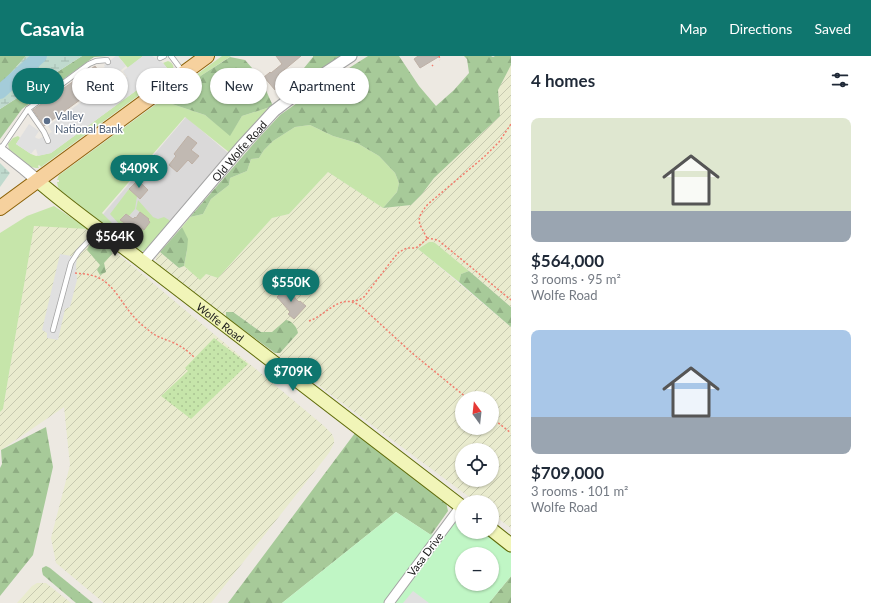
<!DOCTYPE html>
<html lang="en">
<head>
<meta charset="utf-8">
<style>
  :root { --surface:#fff; --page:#f2f2f3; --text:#1f2937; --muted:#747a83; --accent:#0f766e }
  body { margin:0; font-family:Lato,sans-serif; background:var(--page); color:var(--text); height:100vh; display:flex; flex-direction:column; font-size:15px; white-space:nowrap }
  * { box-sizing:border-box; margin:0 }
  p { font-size:13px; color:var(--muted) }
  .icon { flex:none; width:22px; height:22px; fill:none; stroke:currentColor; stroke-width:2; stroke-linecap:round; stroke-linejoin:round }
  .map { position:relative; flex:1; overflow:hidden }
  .sheet { display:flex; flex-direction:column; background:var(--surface); width:360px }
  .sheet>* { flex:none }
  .top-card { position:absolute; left:12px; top:12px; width:380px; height:36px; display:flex; gap:8px }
  .needle { width:26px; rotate:345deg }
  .buttons { position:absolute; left:455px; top:335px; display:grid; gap:8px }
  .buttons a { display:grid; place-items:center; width:44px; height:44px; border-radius:50%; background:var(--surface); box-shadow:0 1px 3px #0004; font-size:20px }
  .price { position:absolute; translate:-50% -34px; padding:0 9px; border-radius:14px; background:var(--accent); color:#fff; font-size:13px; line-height:26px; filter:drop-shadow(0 1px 2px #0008) }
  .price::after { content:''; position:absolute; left:50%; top:24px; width:12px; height:9px; margin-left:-6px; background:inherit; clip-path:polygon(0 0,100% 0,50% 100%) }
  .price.selected { background:#222; color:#fff }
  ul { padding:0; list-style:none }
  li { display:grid; align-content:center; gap:8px; height:212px; padding:0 20px }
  li span { display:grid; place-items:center; height:124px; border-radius:8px; color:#555 }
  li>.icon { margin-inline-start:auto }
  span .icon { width:72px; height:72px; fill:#fffc; stroke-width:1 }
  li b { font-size:17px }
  h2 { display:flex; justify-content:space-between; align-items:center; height:48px; padding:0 20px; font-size:17px }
  .chip { padding:0 14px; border-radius:18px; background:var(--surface); box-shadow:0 1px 3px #0004; font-size:14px; line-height:36px }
  .chip.selected { background:var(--accent); color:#fff }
  header { display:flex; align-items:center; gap:24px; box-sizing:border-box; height:56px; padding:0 20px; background:var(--accent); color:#fff }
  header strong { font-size:19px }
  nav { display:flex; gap:22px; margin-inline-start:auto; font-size:14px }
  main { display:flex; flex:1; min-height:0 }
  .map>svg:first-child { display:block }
</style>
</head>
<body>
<header>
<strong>Casavia</strong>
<nav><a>Map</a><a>Directions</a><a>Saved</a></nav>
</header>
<main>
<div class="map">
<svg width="511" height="547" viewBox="0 0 511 547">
  <defs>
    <pattern id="farmland-furrows" width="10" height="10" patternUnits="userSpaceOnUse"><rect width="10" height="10" fill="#e9ebce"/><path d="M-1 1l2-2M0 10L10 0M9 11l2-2" fill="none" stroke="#c7c9b0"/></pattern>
    <pattern id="forest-firs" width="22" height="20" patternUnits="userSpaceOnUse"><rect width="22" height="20" fill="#a7ca99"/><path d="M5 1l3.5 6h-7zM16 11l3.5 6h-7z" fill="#8fad83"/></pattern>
    <pattern id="wetland-marsh" width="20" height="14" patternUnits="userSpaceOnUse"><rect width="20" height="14" fill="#c0dace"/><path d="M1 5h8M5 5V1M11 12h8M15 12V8" fill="none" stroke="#a4bab0"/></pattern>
    <pattern id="garden-dots" width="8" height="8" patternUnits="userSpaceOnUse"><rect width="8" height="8" fill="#c6e5aa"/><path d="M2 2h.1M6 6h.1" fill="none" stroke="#aac492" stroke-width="1.8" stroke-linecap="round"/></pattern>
  </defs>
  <rect width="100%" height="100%" fill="#ede9e2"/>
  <polygon fill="#dad9d9" points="186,61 228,97 143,199 99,163"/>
  <g fill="url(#farmland-furrows)" fill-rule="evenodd">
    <path d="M511,9V251L469,215L433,186H429L418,193L511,271V472L492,458V446H476L275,297H280L298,277L261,276L233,256H226V261L163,215L158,210L156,206V202L160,196L179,212L184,210L200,223L206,218L218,222L272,162L289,158L328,116L383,152L411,149L422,138L434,122L500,60L498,34ZM462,342H492V372H462ZM462,394H492V424H462Z"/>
    <polygon points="34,169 88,173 324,370 332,378 334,383 334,387 329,397 211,547 104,547 56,507 51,482 70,409 64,351 1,394 0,394 0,356 3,353"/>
    <polygon points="37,527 46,527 71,547 17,547 32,530"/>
  </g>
  <g fill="#c6e5aa">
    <polygon points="118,0 143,0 128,12"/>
    <polygon points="222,0 231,0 202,19 169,47 205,59 230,79 242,60 273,50 230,97 185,61 102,157 117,172 120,169 110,158 129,133 137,140 135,153 129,160 125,158 121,164 125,168 126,168 137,170 140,173 148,163 136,153 138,144 153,161 158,163 164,161 169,164 171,167 146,195 139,195 60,134 58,131 57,126 59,126 59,124 57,124 59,119 62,117"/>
    <path d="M168,5C173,7 175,11 172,15L41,111L39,109L38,110L39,112H36L31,111L9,93L8,88L13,82L18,80L20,82L16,88L31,98L36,100L51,97L167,12L163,7Z"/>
    <polygon points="310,69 333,80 357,87 379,100 395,117 399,127 397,136 383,152 328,116 289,158 272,162 218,222 206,218 200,224 184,210 187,194 182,171 190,161 203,158 211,143 229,129 230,122 247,115 251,103 259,102 264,94 273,85 295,71"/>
    <polygon points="54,150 88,173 34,170 3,353 0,356 0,177 27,160"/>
    <polygon points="429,186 433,186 435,187 469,215 461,218 459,226 418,193"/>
  </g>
  <g fill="url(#forest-firs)">
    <polygon points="0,0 26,0 0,29"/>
    <polygon points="82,0 107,0 94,1 22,53 0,83 0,53"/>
    <polygon points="313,0 343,0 299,30 305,18 304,12 313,1"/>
    <polygon points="368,0 399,0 419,30 436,50 454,34 469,17 467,3 464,0 491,0 493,1 495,0 511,0 511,9 498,34 500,60 434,122 422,138 411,149 383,152 397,136 399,127 395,117 379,100 357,87 333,80 310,69 295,71 273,85 264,94 259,102 251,103 247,115 230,122 229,129 211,143 203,158 190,161 256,85 280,59 327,26"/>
    <polygon points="230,1 245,4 260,21 273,50 242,60 230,80 205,59 169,47 202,19"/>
    <polygon points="182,171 188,183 187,194 184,210 179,212 160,196"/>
    <path d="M104,183L111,189L112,198L104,207L106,216L100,219L97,214L100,209L87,194C90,185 95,184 104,183Z"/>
    <polygon points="469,215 511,251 511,271 459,226 461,218"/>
    <path d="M226,256H233L261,276H272L286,264C292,265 297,271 298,277L280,297H275L226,261Z"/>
    <polygon points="46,371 53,411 33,499 0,540 0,412 2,408 1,394"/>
    <polygon points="355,377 446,446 448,455 431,479 396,456 282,547 228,547"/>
    <polygon points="46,510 50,512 93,547 76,547 43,519 42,515 42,512"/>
    <polygon points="511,520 511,547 489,547"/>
  </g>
  <g fill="url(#wetland-marsh)">
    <polygon points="26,0 82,0 0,53 0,29"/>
    <polygon points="0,107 10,117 0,131"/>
  </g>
  <path fill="#c0f6c5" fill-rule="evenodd" d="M396,456L431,479L462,463V476H486L511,493V520L489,547H282ZM462,498H492V528H462Z"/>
  <polygon fill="url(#garden-dots)" points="214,282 248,308 191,363 161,340 188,315 185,312"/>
  <g fill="#e0e0e0">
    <polygon points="116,0 118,0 126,10 121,14 120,15 125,22 127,21 123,15 143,0 152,0 163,7 167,12 51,97 38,100 36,93 34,94 31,98 16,88 29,68 39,75 35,81 36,82 39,83 52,76 48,70 112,24 116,28 118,28 112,20 105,24 99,15 105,11 104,9"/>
    <polygon points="60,198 77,201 76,210 77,224 70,251 65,253 58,284 47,282 47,277 42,274"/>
    <polygon points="413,535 429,547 403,547"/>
  </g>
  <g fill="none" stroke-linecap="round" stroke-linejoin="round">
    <polyline stroke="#a4ccd9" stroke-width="14" points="0,36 40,0"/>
  </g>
  <g fill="#c1b9b2" stroke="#beb0a5">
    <polygon points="276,0 301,0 278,19 282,24 279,27 281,30 275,34 264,21 269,17 270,16 271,17 282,8"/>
    <polygon points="418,0 440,0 420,12 414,3"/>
    <polygon points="95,10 106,25 44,70 33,54"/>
    <polygon points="188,80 197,87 191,94 199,100 192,108 188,104 177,116 169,109 176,100 174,98"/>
    <polygon points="138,124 148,134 140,143 129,133"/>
    <polygon points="140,156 149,163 148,164 150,166 144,174 141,172 140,173 137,170 134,174 126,168 120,164 126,158 133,163 135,161 136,162"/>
    <polygon points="286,232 299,246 300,245 306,250 294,263 288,258 290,256 277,241"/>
  </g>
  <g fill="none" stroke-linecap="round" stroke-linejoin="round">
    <defs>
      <g id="service">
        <polyline points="171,0 183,16"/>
        <polyline points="160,2 164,0"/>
        <polyline points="28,53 44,76 48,85"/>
        <polyline points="0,94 28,53 89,8 96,5 107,4 108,6"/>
        <polyline points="53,274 71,207 78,196 99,174"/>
      </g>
      <polyline id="minor" points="389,547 461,450"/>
      <g id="tertiary">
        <polyline points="0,94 24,113 37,124"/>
        <path id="s1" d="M143,206L241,91L274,55L316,23L351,0"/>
      </g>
      <g id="secondary">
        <path id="s2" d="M37,124C71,154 108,179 143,206L462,451"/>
        <polyline points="492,474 511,489"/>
      </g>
      <polyline id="primary" points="0,152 207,0"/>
    </defs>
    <use href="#service" stroke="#a3a3a3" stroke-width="6"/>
    <use href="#minor" stroke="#a3a3a3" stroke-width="11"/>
    <use href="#tertiary" stroke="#a3a3a3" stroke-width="13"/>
    <use href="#secondary" stroke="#606c0a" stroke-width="15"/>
    <use href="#primary" stroke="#8c6208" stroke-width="16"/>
    <g stroke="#f27e6e" stroke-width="1.5" stroke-dasharray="2 2" stroke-linecap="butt">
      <polyline points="439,0 440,4"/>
      <polyline points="432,10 433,9"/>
      <path d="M427,182C418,165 415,164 428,148L484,101L499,86L511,68"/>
      <polyline points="427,182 438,184 511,244"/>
      <path d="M75,217C83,218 91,218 99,222C115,230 122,248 134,261C139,267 146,272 152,277C159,282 165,283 172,286C181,290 188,295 195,302"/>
      <polyline points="352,245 359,244 364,241 393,203 399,196 407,192 416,192 427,183"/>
      <path d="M309,265C329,258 342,233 364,253L412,297L467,342"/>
      <polyline points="492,362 511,377"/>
    </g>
    <use href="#service" stroke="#fff" stroke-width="4.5"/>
    <use href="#minor" stroke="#fff" stroke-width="9"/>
    <use href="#tertiary" stroke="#fff" stroke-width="11"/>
    <use href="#secondary" stroke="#f1f5b8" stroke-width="13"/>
    <use href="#primary" stroke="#f6d19e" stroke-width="14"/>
  </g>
  <circle fill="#5c6f8a" stroke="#fff" stroke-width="1.5" cx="47" cy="65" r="4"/>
  <g text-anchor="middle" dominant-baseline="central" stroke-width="3" stroke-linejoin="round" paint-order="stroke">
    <g font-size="11" fill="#4e5e75" stroke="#fff" text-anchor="start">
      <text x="55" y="59">Valley<tspan x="55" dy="13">National Bank</tspan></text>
    </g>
    <g font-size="11" fill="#1c1c1c" stroke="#fff">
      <text stroke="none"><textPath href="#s1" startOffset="147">Old Wolfe Road</textPath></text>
      <text stroke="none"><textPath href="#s2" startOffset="232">Wolfe Road</textPath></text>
      <text transform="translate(425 498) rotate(-53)">Vasa Drive</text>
    </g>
  </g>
</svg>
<div class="buttons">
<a><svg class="needle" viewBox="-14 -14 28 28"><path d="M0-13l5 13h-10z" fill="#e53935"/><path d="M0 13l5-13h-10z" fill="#747a83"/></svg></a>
<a><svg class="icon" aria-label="locate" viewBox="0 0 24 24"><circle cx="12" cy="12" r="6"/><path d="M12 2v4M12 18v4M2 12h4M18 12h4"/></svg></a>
<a>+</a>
<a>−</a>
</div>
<b class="price" style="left:139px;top:133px">$409K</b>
<b class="price selected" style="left:115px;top:201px">$564K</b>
<b class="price" style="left:291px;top:247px">$550K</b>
<b class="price" style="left:293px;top:336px">$709K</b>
<div class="top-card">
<a class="chip selected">Buy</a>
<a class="chip">Rent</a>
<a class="chip">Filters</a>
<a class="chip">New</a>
<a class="chip">Apartment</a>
</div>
</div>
<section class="sheet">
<h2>4 homes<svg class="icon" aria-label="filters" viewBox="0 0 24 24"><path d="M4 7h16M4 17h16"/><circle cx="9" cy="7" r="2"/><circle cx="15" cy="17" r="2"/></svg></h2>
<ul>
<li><span style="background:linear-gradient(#dfe7d0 75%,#9aa5b1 0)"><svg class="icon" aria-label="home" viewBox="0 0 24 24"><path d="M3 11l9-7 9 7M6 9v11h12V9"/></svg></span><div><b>$564,000</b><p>3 rooms · 95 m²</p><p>Wolfe Road</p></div></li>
<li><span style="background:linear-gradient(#a9c7e8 70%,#9aa5b1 0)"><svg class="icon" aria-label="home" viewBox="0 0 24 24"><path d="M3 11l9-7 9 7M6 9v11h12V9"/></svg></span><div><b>$709,000</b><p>3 rooms · 101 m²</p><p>Wolfe Road</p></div></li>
</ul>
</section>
</main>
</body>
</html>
